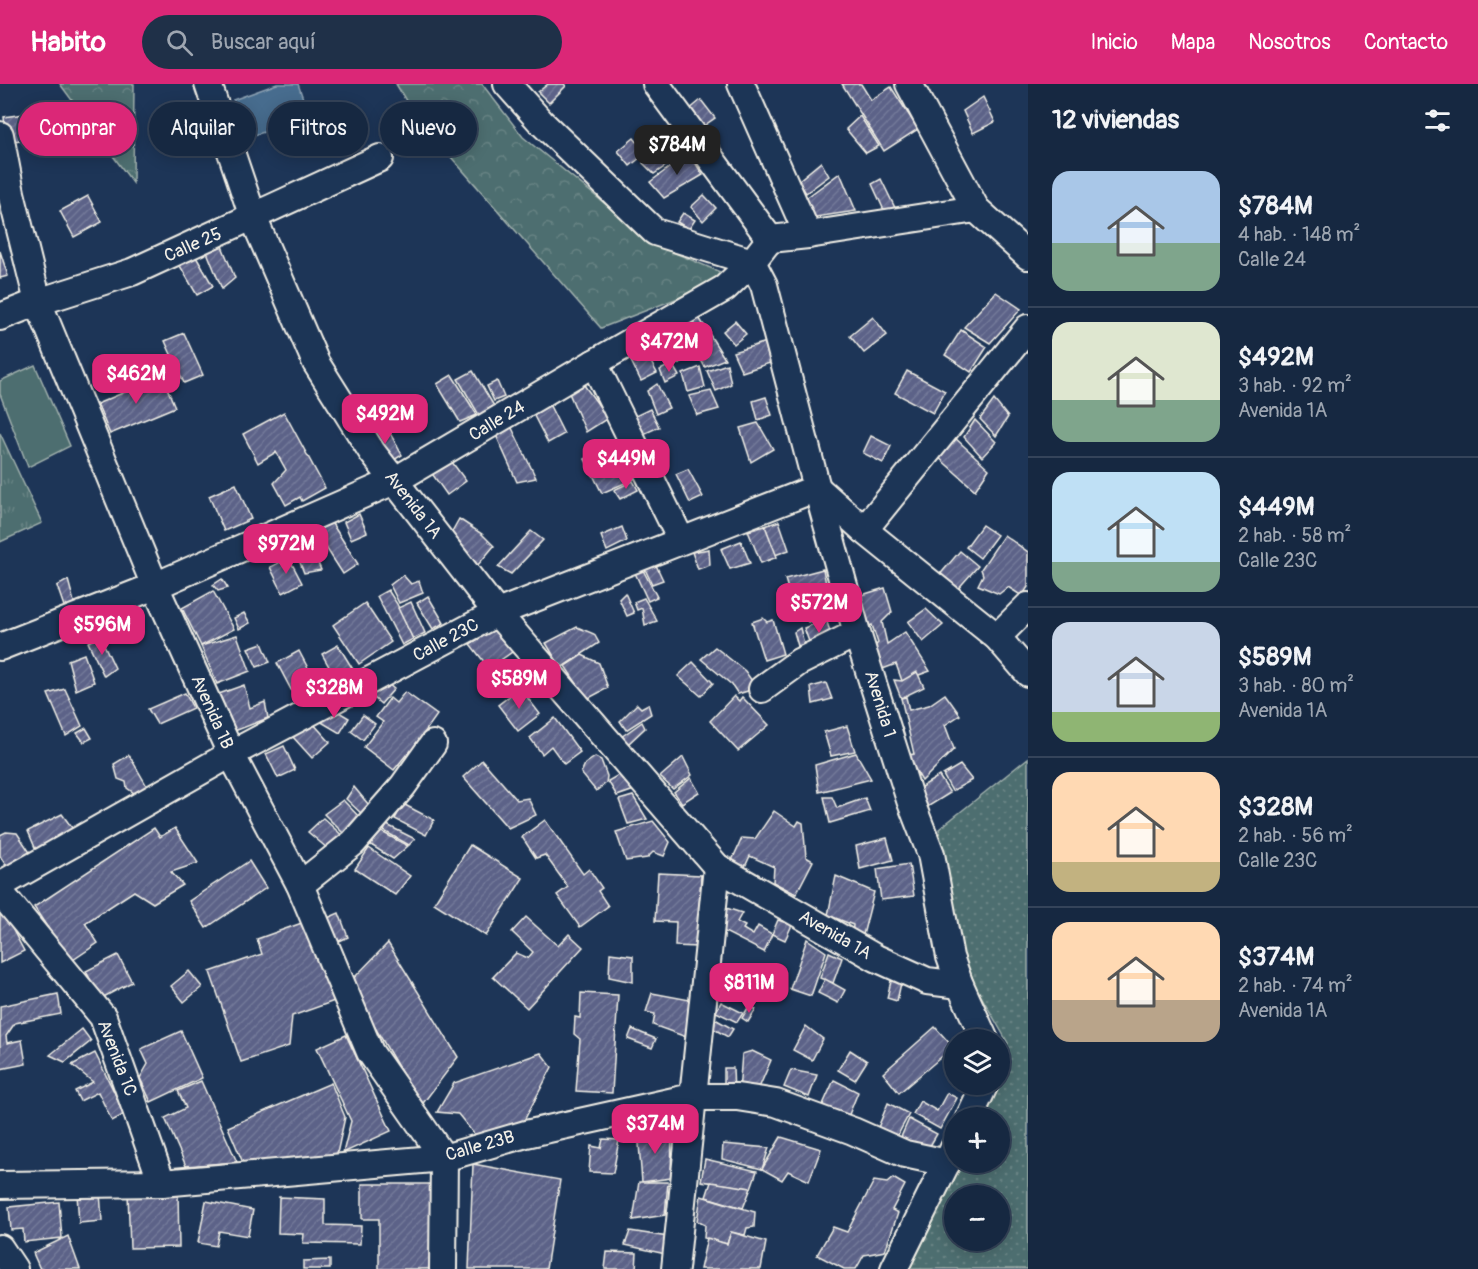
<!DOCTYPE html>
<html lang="es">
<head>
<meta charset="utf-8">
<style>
  :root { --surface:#162841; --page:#1f3048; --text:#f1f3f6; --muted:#9ea6b1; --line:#35445a; --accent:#db2777 }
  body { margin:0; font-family:Pangolin,sans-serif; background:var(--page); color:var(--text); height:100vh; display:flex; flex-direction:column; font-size:22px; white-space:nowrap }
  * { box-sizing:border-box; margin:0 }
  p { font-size:20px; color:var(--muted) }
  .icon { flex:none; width:33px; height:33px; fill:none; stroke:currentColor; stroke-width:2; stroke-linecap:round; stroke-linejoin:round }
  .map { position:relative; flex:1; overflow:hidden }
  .drawer { display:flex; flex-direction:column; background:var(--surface); width:450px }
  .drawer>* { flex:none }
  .banner { position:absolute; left:18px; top:18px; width:570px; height:54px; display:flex; gap:12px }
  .controls { position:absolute; left:944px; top:945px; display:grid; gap:12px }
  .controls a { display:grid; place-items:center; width:66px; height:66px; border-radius:50%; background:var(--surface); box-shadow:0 3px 15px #0003,0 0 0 2px var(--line); font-size:30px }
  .price { position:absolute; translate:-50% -51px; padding:0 14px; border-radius:12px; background:var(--accent); color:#fff; font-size:20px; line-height:39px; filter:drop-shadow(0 2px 3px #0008) }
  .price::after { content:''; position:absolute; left:50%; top:36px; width:18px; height:14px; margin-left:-9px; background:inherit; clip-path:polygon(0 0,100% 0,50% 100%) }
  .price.on { background:#222; color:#fff }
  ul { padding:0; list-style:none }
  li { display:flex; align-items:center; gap:18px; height:150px; padding:0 24px }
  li+li { border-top:2px solid var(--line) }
  li span { display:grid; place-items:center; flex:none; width:168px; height:120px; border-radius:18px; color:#555 }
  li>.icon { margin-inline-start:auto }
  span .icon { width:72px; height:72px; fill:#fffc; stroke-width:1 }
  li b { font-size:26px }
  h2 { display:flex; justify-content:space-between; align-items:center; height:72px; padding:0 24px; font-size:26px }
  .tag { padding:0 21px; border-radius:27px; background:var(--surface); box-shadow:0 3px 15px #0003,0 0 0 2px var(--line); font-size:21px; line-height:54px }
  .tag.on { background:var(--accent); color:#fff }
  header { display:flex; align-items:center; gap:36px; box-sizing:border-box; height:84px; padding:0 30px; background:var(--accent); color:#fff }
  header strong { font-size:28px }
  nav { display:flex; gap:33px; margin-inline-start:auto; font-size:21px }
  .search { width:420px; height:54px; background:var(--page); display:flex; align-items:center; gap:15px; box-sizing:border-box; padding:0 21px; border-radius:33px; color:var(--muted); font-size:22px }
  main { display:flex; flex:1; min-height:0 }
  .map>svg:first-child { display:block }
</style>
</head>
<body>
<header>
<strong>Habito</strong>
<div class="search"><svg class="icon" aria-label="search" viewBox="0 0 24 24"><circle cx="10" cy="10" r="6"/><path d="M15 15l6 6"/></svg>Buscar aquí</div>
<nav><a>Inicio</a><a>Mapa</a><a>Nosotros</a><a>Contacto</a></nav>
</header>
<main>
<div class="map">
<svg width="1028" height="1185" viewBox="0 0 1028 1185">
  <defs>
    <pattern id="grass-dots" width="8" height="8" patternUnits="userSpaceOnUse" patternTransform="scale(1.5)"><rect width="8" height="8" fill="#4d6e6f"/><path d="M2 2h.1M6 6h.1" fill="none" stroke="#678384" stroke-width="1.8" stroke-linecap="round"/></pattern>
    <pattern id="forest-crowns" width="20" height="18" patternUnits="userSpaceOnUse" patternTransform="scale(1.5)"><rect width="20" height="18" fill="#4d6e6f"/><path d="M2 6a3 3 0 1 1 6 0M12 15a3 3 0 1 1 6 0" fill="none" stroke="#678384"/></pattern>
    <pattern id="park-tufts" width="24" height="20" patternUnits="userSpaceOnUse" patternTransform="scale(1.5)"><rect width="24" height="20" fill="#4d6e6f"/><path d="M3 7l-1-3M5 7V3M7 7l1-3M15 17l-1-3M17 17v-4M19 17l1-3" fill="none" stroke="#678384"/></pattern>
    <pattern id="building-hatch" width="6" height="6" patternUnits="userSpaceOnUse" patternTransform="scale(1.5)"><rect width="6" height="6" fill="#5b6288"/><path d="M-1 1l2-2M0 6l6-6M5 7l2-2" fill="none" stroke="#737999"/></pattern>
  </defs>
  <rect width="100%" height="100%" fill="#1d3557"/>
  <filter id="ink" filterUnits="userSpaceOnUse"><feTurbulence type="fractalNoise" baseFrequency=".0167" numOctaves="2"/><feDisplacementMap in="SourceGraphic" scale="12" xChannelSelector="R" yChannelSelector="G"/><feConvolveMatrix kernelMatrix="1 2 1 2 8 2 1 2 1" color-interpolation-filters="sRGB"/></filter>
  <g filter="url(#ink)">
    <path fill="url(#grass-dots)" stroke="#a0b0ac" stroke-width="1.5" fill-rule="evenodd" d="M1028,674V1185H909L938,1103L954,1078H999V1034L971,1033L988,1001L999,1000V977L1008,959L961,877L939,745ZM954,1112H999V1156H954Z"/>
    <g fill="url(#forest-crowns)" stroke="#a0b0ac" stroke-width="1.5">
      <polygon points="60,0 134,0 133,99"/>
      <polygon points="396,0 482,0 523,53 656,161 732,193 601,244 415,32"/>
    </g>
    <polygon fill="url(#park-tufts)" stroke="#a0b0ac" stroke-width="1.5" points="0,349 42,439 0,458"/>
    <polygon fill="#4d6e6f" stroke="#a0b0ac" stroke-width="1.5" points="35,281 70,362 28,383 0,310 0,297"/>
    <polygon fill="#466c8e" stroke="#8ca1b2" stroke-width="1.5" points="277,0 298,0 310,35 250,52 233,16"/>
    <g fill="url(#building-hatch)" stroke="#f4f1e8" stroke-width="1.5">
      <polygon points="548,0 564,0 566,2 549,19 538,8"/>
      <polygon points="842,0 861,0 871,16 891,3 918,45 884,67"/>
      <polygon points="983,13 995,38 973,49 963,27"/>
      <polygon points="701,16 715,34 702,43 689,26"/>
      <polygon points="38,28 42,53 7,58 4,33"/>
      <polygon points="860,32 879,62 866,69 846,45"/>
      <polygon points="634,54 646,69 630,82 618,67"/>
      <polygon points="678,55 686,68 654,90 643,79"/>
      <polygon points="689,69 703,91 664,114 650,98"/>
      <polygon points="821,78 829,92 806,109 798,97"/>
      <polygon points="840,89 856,127 809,134 802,117"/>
      <polygon points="881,95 898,130 888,135 872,100"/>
      <polygon points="704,111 716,124 703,137 691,123"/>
      <polygon points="88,112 102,138 74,153 60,127"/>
      <polygon points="683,129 695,136 689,145 677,138"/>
      <polygon points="222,162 235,194 222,205 207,168"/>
      <polygon points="192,166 213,202 197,211 176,175"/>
      <polygon points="0,167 8,192 0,194"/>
      <polygon points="996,208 1021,225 990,259 964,243"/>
      <polygon points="698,232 725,275 705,283 689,256 696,251 688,239"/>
      <polygon points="873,233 887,251 864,269 850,252"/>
      <polygon points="735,237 746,250 734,260 723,247"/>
      <polygon points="674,238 693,270 678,280 659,248"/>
      <polygon points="961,246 987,263 971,288 945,271"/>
      <polygon points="184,249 203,291 184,299 165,257"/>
      <polygon points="770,257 773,278 742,288 733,268"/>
      <polygon points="642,262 657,289 641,297 627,269"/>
      <polygon points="672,280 679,292 665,299 660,286"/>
      <polygon points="727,280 731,300 716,307 707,287"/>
      <polygon points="700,283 705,303 688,308 683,290"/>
      <polygon points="473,287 494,322 479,331 458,295"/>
      <polygon points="907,287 945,307 933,329 895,309"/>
      <polygon points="452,291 477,331 460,338 437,300"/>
      <polygon points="162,292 175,323 110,350 97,320"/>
      <polygon points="497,297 504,313 494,317 487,302"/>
      <polygon points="657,300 669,324 656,330 647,307"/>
      <polygon points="584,301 608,334 586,348 569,309"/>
      <polygon points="711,307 719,325 697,331 689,312"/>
      <polygon points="544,310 564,350 548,359 532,328"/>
      <polygon points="766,313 772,331 758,336 753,317"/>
      <polygon points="994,316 1008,333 996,352 980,335"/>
      <polygon points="650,325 659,343 637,353 629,335"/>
      <polygon points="284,328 325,404 302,417 300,413 286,421 274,399 286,386 276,368 258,379 243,350"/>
      <polygon points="975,336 996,358 982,373 964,353"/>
      <polygon points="758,339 773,365 751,378 740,344"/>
      <polygon points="385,340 402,371 386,381 368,351"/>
      <polygon points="511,342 536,394 517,398 496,351"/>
      <polygon points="871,352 891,362 883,379 863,369"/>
      <polygon points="954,353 989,385 975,406 938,373"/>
      <polygon points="614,360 634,395 602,409 585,375"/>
      <polygon points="446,370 466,397 447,411 428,384"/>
      <polygon points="688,385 703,413 690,419 676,390"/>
      <polygon points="633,397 638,406 620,415 614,406"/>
      <polygon points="236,400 251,435 224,447 209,412"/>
      <polygon points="359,430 367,448 351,455 344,438"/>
      <polygon points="459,435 482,450 494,462 477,482 445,460"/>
      <polygon points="779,437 789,466 775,471 765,442"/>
      <polygon points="331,438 358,480 343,490 316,448"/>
      <polygon points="982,441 997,451 980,474 966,463"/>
      <polygon points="765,442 777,473 761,479 748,447"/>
      <polygon points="622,443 627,457 607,467 601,452"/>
      <polygon points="531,447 543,456 511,490 498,483"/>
      <polygon points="1004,451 1028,468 1028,503 1022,512 1008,503 999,510 978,501 983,491 981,485"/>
      <polygon points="741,457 750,479 730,485 721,465"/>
      <polygon points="709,465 710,481 698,485 692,468"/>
      <polygon points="960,467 978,482 956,507 937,494"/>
      <polygon points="313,468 321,486 304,489 299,476"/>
      <polygon points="289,474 302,499 283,509 270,483"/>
      <polygon points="655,479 663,496 652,500 644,483"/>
      <polygon points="823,485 826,500 796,508 790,512 785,495"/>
      <polygon points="643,486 657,513 648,517 635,489"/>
      <polygon points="403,491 411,500 419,497 423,509 399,519 390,501"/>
      <polygon points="222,495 228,504 218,507 213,501"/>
      <polygon points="68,496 77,529 67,531 57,502"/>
      <polygon points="885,504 892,528 882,538 887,560 905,548 930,587 902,597 896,580 880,586 873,564 878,559 872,541 864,544 855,513"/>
      <polygon points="825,505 835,530 808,538 803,526 793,516"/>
      <polygon points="388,506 397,520 413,555 402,561 377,512"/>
      <polygon points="213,507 234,545 201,562 182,524"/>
      <polygon points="625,509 634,529 627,532 619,515"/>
      <polygon points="428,512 444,539 433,545 417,519"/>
      <polygon points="644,514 657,537 645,541 642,524 637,526 634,518"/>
      <polygon points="411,518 425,549 413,555 398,524"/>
      <polygon points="365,519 391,558 359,580 333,541"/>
      <polygon points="926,525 943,541 923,558 908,538"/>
      <polygon points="244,529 250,539 239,545 234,534"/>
      <polygon points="763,534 767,538 773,536 783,570 764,576 752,538"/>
      <polygon points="826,535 833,557 811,563 804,544"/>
      <polygon points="577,543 594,550 599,559 561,584 546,559"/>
      <polygon points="496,544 515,566 489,584 470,560"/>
      <polygon points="800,544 804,560 798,562 794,548"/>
      <polygon points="237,551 250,587 217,600 201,562"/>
      <polygon points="100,552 115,584 104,592 88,558"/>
      <polygon points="262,559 270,578 257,583 248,564"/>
      <polygon points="338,561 354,587 337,597 322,570"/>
      <polygon points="715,563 745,587 757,604 738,610 732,601 701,575"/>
      <polygon points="299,567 319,605 297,617 277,579"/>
      <polygon points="84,570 94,598 76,606 68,576"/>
      <polygon points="582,571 599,579 608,604 587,615 565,582"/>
      <polygon points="693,578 713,599 701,612 678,592"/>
      <polygon points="917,588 924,603 901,614 894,596 902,597"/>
      <polygon points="381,594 394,605 381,620 368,609"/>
      <polygon points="826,599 832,615 813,620 811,603"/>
      <polygon points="244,601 250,624 265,618 268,634 232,648 216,611"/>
      <polygon points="520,604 540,630 518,647 498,621"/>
      <polygon points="65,605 82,642 66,652 48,610"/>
      <polygon points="405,608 437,631 422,652 431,658 416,678 406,671 394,686 364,663 383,638 376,633 390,614 396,619"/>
      <polygon points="185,609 193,624 157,640 148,625"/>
      <polygon points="945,610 960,631 945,641 954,665 922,697 907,671 914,670 901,614 906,613 909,626 929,621"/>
      <polygon points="734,612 739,617 742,613 769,641 738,667 710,637"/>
      <polygon points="637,620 641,624 648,620 651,630 626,646 620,637"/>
      <polygon points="327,621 349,634 340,649 318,636"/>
      <polygon points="363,631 375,640 363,656 351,647"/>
      <polygon points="555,634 580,668 564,680 551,662 542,670 530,654"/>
      <polygon points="311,637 330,658 312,674 293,653"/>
      <polygon points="642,638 645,644 628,660 621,653"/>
      <polygon points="847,642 855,667 831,672 824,648"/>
      <polygon points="86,644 92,654 84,658 77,649"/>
      <polygon points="284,662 295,686 278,694 266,670"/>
      <polygon points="856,669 871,695 819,708 815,681"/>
      <polygon points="129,671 148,704 137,711 127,704 126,698 118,695 114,680"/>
      <polygon points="595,673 601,676 607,692 606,699 596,707 581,689 585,680"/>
      <polygon points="683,673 692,691 673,705 660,693"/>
      <polygon points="482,676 517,716 528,714 536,731 508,744 463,693"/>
      <polygon points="960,681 972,696 952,707 943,691"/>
      <polygon points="622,689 634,706 617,712 608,697"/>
      <polygon points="939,692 950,709 924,725 913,708"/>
      <polygon points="691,694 699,708 682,719 674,708"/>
      <polygon points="354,703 373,726 365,733 346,715"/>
      <polygon points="633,712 647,735 628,740 619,716"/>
      <polygon points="824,713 832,713 837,724 865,714 870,727 830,739"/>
      <polygon points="343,716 362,736 346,752 324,730"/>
      <polygon points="403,720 434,736 426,751 395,735"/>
      <polygon points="774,727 796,742 799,737 803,739 806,773 813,777 796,810 773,798 774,783 750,772 743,787 730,781 742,754 755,755"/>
      <polygon points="62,730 78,752 39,773 28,747"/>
      <polygon points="323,734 346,755 334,770 308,748"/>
      <polygon points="545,736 583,790 589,785 602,804 598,807 608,822 580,843 557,811 568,803 545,771 536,774 522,753"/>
      <polygon points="653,737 670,758 664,772 653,768 647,774 626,777 616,748"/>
      <polygon points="387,741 415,755 409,761 384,747"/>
      <polygon points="154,744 160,753 175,744 198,779 171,788 183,801 153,819 134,807 85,839 98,859 70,878 34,823"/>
      <polygon points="380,747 408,762 393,775 371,761"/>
      <polygon points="6,748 17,749 33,773 10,788 0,772 0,751"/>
      <polygon points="887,754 893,776 860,785 856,762"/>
      <polygon points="470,761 523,794 486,852 434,819"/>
      <polygon points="369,764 410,792 395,811 355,785"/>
      <polygon points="249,777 266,804 206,844 189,817"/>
      <polygon points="909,780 914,812 881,816 877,785"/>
      <polygon points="658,789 701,791 697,863 675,862 676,838 655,837"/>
      <polygon points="836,792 874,808 862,855 852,852 853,841 828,831"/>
      <polygon points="0,822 24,867 0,879"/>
      <polygon points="723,823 742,829 737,838 745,842 743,845 753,851 758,842 772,850 764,868 715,843"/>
      <polygon points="339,829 348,853 333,860 323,836"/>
      <polygon points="526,833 558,862 569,850 583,863 527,924 493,893 516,869 528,874 533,868 512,848"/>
      <polygon points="313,835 340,915 292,932 289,962 241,978 210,888 262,870 257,855"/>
      <polygon points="778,836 792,841 785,856 772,850"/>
      <polygon points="807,855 826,868 811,912 790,905"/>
      <polygon points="388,859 458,973 421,1022 349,899"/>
      <polygon points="829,868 842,874 833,899 820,894"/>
      <polygon points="610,869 633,872 633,898 609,893"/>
      <polygon points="118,871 132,898 100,915 86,887"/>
      <polygon points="189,887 202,903 184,918 171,902"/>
      <polygon points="825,895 845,906 838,919 818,909"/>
      <polygon points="891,897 901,899 897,917 887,914"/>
      <polygon points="581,909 618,911 612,1009 576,1007 580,955 574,950 575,933 580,934"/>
      <polygon points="652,909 690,916 686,953 653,941 655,930 646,928"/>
      <polygon points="58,910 61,930 15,939 6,952 7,959 22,956 26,980 0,985 0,922"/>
      <polygon points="721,918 743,929 737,938 716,928"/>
      <polygon points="749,922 756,925 748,938 742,934"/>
      <polygon points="715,935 733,945 728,953 714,945"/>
      <polygon points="806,942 823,955 812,976 793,966"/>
      <polygon points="935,943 953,963 899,1009 883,989"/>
      <polygon points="82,945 91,957 65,978 50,971"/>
      <polygon points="632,945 656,955 652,964 628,955"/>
      <polygon points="181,947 202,994 151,1018 140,994 148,980 141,965"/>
      <polygon points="346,951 391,1047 343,1069 351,1037 317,964"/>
      <polygon points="850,966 867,977 855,996 838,986"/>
      <polygon points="752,967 771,976 756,1011 739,1007 742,970"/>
      <polygon points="95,969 125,1030 112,1037 98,1008 80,1017 75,1007 93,998 72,981"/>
      <polygon points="541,969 552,983 518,1048 478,1055 458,1030 437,1028 454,999"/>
      <polygon points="724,984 733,984 734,1010 724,1002"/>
      <polygon points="791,986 817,991 809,1013 784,1003"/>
      <polygon points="834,996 858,1008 846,1038 821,1025"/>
      <polygon points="201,997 237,1078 186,1082 165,1034 186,1024 178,1007"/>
      <polygon points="331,999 345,1033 336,1074 246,1086 228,1043"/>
      <polygon points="947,1009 957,1014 940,1045 913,1030 920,1017 937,1027"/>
      <polygon points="888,1019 909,1030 893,1060 875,1051"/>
      <polygon points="909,1035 937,1050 927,1067 901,1053"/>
      <polygon points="638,1047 672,1049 671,1094 642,1098"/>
      <polygon points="781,1053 821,1065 809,1097 788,1087 782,1096 762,1085"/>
      <polygon points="603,1055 619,1056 613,1089 589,1088 591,1062 601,1064"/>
      <polygon points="723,1060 769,1064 762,1085 722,1075"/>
      <polygon points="705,1075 757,1087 751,1104 701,1097"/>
      <polygon points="473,1080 560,1096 546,1185 469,1185"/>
      <polygon points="893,1094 905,1101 892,1126 898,1129 885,1167 864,1171 856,1185 844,1185 817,1171 833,1143 847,1148 874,1097 887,1099"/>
      <polygon points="639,1098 668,1098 665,1131 633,1136"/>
      <polygon points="711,1098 751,1104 743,1124 706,1113"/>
      <polygon points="362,1100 434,1100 433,1185 379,1185 379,1135 362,1135"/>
      <polygon points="100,1108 102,1137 79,1139 77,1110"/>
      <polygon points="178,1108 179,1163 130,1164 128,1109"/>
      <polygon points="701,1112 755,1128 754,1143 747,1144 745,1151 731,1148 727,1160 704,1154 705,1141 697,1137"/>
      <polygon points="279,1113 325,1115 325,1141 361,1142 360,1160 303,1159 304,1150 278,1149"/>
      <polygon points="206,1117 253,1126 248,1152 219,1147 216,1162 198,1159"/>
      <polygon points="59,1118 62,1154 24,1158 23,1145 11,1146 9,1123"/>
      <polygon points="630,1147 668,1153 670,1171 625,1161"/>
      <polygon points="731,1148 766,1158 761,1185 700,1185 707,1154 727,1160"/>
      <polygon points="68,1152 80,1185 40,1185 33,1169"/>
      <polygon points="607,1168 637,1169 636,1185 605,1185"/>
      <polygon points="330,1176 330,1185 303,1185 303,1177"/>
    </g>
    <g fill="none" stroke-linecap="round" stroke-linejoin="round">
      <defs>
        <g id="minor">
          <polyline points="208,0 253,133 316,279 372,368 497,529 717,783 876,874 927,897 960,901"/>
          <polyline points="507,0 541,38 655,148 752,178 764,201 817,404 857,549 910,716 931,770 950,873 960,901 985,956"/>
          <polyline points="656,0 770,155"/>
          <polyline points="741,0 808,151"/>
          <polyline points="909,0 976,125 1028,172"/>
          <polyline points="0,51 11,109 38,218 155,502 231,670 300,801 370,968 444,1074 443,1185"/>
          <polyline points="770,155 808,151 976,125"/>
          <polyline points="0,233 38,218 132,188 380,74"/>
          <polyline points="594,279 681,456"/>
          <polyline points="864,446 1028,244"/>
          <polyline points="997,553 1028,522"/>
          <polyline points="0,563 155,502 394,397 594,279 725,204 752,178 770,155"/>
          <polyline points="762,605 799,578 857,549"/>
          <polyline points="0,801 231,670 497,529 817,404 864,446 997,553 1028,589"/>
          <polyline points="300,801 353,759 403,702 433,660"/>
          <polyline points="0,808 103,933 162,1099"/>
          <polyline points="969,1034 985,1000"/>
          <polyline points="0,1101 162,1099 444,1074 526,1050 692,1013 737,1013 776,1019 853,1047 905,1070 947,1079"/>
          <polyline points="0,1164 14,1185"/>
          <polyline points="675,1185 717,783"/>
          <polyline points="894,1185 954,1064"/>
        </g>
      </defs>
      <use href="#minor" stroke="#f4f1e8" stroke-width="30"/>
      <use href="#minor" stroke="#1d3557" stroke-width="26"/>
    </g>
  </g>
  <g text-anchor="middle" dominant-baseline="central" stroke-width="4.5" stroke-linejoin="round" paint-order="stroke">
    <g font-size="18" fill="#f4f1e8" stroke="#1d3557">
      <text transform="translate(193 161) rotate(-24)">Calle 25</text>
      <text transform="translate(497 337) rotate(-31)">Calle 24</text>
      <text transform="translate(413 421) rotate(52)">Avenida 1A</text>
      <text transform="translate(446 556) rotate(-28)">Calle 23C</text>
      <text transform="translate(880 620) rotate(73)">Avenida 1</text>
      <text transform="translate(212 628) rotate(66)">Avenida 1B</text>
      <text transform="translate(835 851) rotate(30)">Avenida 1A</text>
      <text transform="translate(117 974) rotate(69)">Avenida 1C</text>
      <text transform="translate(480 1062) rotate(-16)">Calle 23B</text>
    </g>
  </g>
</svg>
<div class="controls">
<a><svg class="icon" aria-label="layers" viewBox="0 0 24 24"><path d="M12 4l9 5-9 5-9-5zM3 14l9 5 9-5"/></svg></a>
<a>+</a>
<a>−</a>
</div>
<b class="price on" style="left:677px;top:92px">$784M</b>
<b class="price" style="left:669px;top:289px">$472M</b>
<b class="price" style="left:136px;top:321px">$462M</b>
<b class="price" style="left:385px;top:361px">$492M</b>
<b class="price" style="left:626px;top:406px">$449M</b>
<b class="price" style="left:286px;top:491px">$972M</b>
<b class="price" style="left:819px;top:550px">$572M</b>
<b class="price" style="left:102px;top:572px">$596M</b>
<b class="price" style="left:519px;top:626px">$589M</b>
<b class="price" style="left:334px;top:635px">$328M</b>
<b class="price" style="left:749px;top:930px">$811M</b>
<b class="price" style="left:655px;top:1071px">$374M</b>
<div class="banner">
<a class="tag on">Comprar</a>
<a class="tag">Alquilar</a>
<a class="tag">Filtros</a>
<a class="tag">Nuevo</a>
</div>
</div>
<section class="drawer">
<h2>12 viviendas<svg class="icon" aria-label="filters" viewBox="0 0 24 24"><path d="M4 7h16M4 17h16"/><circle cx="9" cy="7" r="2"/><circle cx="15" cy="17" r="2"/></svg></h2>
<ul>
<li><span style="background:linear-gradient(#a9c7e8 60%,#7fa58c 0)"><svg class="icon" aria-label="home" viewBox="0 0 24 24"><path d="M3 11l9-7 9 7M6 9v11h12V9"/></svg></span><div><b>$784M</b><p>4 hab. · 148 m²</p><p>Calle 24</p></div></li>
<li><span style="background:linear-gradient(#dfe7d0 65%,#7fa58c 0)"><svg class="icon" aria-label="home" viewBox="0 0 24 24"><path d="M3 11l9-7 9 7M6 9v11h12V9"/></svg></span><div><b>$492M</b><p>3 hab. · 92 m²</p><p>Avenida 1A</p></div></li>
<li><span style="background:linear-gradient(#bfe0f5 75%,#7fa58c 0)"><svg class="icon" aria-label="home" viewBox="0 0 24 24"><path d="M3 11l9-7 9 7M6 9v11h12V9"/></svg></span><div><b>$449M</b><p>2 hab. · 58 m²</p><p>Calle 23C</p></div></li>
<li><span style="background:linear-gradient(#c9d6e8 75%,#8fb573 0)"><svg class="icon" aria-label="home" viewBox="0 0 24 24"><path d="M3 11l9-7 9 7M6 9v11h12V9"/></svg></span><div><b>$589M</b><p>3 hab. · 80 m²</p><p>Avenida 1A</p></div></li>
<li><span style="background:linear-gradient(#ffd9b3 75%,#c2b280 0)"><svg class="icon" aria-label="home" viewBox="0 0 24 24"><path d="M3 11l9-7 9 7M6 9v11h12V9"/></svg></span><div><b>$328M</b><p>2 hab. · 56 m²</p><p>Calle 23C</p></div></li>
<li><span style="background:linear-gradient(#ffd9b3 65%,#b9a48a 0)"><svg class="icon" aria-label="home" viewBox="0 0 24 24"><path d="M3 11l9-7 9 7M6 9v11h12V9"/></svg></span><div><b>$374M</b><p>2 hab. · 74 m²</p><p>Avenida 1A</p></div></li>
</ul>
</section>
</main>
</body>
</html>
